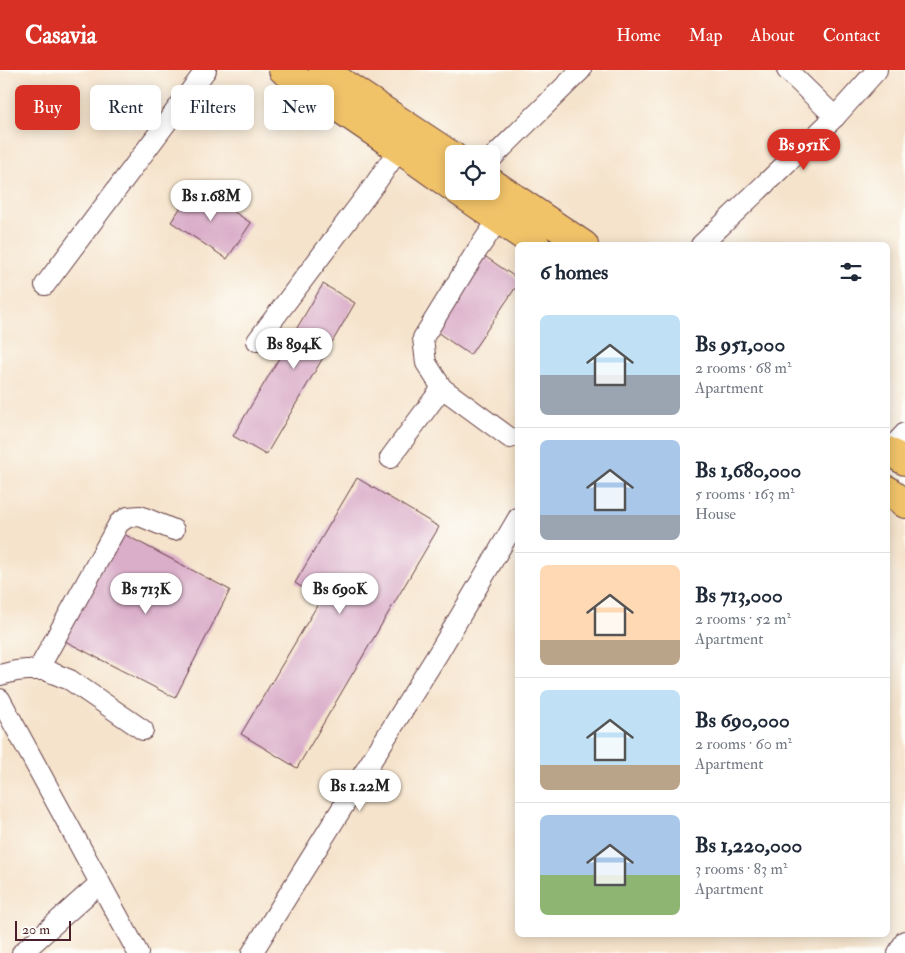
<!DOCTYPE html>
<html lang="en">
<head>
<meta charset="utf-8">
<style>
  :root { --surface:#fff; --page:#f6f6f7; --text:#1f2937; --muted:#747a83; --line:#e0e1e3; --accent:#d93025 }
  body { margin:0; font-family:"IM FELL Double Pica",serif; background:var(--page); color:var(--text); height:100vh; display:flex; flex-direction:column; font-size:19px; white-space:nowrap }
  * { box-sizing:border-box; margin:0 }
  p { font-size:16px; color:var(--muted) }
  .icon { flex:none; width:28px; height:28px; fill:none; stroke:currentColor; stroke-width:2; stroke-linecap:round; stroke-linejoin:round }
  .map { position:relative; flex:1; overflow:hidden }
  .panel { position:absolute; left:515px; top:172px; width:375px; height:695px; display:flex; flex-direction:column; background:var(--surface); border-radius:8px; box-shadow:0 2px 12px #0003 }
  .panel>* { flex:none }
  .guide { position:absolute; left:15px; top:15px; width:425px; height:45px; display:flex; gap:10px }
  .tools { position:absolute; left:445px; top:75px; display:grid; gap:10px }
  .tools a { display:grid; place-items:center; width:55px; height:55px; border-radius:8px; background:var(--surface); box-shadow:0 2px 12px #0003; font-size:25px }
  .scale { position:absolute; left:15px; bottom:12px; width:56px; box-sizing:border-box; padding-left:5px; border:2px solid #4a1f2b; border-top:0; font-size:14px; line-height:18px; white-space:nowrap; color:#4a1f2b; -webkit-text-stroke:4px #fdfcf7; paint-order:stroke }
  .price { position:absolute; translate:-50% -42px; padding:0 11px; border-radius:18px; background:#fff; color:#222; font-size:16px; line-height:32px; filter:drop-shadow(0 1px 2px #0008) }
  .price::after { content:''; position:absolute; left:50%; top:30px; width:15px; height:11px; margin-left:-8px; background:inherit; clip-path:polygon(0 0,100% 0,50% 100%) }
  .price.selected { background:var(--accent); color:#fff }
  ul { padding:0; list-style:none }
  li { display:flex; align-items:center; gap:15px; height:125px; padding:0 25px }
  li+li { border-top:1px solid var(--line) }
  li span { display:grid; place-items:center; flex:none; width:140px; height:100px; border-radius:8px; color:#555 }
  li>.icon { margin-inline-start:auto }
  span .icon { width:60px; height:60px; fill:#fffc; stroke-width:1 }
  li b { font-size:21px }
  h2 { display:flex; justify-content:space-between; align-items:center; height:60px; padding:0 25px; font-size:21px }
  .chip { padding:0 18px; border-radius:8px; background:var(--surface); box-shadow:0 2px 12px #0003; font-size:18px; line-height:45px }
  .chip.selected { background:var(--accent); color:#fff }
  header { display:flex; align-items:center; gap:30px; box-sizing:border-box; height:70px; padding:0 25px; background:var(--accent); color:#fff }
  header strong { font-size:24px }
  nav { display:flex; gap:28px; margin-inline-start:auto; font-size:18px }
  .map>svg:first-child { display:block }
</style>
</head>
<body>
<header>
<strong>Casavia</strong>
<nav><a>Home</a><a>Map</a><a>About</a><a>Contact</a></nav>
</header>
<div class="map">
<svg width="905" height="883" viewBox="0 0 905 883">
  <rect width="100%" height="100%" fill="#fdfcf7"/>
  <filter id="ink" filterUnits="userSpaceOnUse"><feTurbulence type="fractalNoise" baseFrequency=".02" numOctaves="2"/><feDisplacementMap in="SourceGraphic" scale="10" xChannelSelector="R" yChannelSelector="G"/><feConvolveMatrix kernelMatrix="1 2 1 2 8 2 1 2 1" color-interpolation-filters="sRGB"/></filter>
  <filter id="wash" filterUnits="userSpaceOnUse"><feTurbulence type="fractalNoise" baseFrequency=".0096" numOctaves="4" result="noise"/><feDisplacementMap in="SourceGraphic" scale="20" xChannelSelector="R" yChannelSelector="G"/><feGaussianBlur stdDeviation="1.12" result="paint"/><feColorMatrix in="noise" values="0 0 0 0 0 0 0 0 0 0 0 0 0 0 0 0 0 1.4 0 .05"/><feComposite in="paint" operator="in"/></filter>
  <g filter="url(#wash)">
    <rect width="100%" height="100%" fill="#f5e3cb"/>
    <g id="blocks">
      <g fill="#daadc9">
        <polygon points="195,116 251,153 227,189 171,152"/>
        <polygon points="483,185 518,209 518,214 470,285 434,260"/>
        <polygon points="323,214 355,233 266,385 233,366"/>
        <polygon points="357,408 439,457 297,698 241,664 321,529 295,513"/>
        <polygon points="118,461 230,520 175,628 63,570"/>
      </g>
    </g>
  </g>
  <g filter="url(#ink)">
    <use href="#blocks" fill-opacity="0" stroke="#643c43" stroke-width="1"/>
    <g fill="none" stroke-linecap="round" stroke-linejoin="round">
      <defs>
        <g id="minor">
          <polyline points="787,0 835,47"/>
          <polyline points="491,89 581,0"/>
          <polyline points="498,150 474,185 423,268 426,293 442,318 510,368"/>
          <polyline points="701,175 835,47 877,0"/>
          <polyline points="45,215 206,0"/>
          <polyline points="257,271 375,114 399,79"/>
          <polyline points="888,381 905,363"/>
          <polyline points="390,388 442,318"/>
          <polyline points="38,600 119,453 128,447 140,446 174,460"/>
          <polyline points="0,605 16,601 27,600 45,600 70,610 143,660"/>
          <polyline points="0,629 138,883"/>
          <polyline points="22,883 100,813"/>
          <polyline points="252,883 439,582 518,448"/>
          <polyline points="898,883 905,871"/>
        </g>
        <g id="highway">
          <polyline points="283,0 399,79 454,118"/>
          <polyline points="323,0 454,87"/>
          <polyline points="491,112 584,175"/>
          <polyline points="458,121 536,175"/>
          <polyline points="888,381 905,391"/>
          <polyline points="888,420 905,434"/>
        </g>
      </defs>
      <use href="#minor" stroke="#643c43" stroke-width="22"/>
      <use href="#highway" stroke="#643c43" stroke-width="30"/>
      <use href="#minor" stroke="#fff" stroke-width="20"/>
      <use href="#highway" stroke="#f1c369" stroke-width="28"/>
    </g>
  </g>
</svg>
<div class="tools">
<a><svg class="icon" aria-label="locate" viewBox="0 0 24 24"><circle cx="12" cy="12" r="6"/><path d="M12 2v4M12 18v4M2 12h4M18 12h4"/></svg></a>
</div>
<div class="scale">20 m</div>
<b class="price selected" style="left:804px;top:101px">Bs 951K</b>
<b class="price" style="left:211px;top:152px">Bs 1.68M</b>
<b class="price" style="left:294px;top:300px">Bs 894K</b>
<b class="price" style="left:146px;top:545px">Bs 713K</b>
<b class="price" style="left:340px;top:545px">Bs 690K</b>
<b class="price" style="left:360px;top:742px">Bs 1.22M</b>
<div class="guide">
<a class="chip selected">Buy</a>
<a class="chip">Rent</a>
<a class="chip">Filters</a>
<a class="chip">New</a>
</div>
<section class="panel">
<h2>6 homes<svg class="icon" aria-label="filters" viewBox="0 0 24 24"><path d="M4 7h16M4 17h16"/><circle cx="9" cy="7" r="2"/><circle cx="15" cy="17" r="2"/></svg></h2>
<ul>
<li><span style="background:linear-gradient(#bfe0f5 60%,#9aa5b1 0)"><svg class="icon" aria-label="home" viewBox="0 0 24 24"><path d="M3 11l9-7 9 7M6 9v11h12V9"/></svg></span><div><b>Bs 951,000</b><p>2 rooms · 68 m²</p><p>Apartment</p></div></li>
<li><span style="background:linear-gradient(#a9c7e8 75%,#9aa5b1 0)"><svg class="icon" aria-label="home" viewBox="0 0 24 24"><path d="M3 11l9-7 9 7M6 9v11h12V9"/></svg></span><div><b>Bs 1,680,000</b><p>5 rooms · 163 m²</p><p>House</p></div></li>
<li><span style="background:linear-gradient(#ffd9b3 75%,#b9a48a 0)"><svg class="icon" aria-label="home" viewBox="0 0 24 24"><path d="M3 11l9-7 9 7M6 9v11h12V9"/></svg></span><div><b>Bs 713,000</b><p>2 rooms · 52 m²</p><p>Apartment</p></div></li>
<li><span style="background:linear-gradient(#bfe0f5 75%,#b9a48a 0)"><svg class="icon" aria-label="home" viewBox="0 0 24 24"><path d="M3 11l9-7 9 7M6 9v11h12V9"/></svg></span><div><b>Bs 690,000</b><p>2 rooms · 60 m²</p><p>Apartment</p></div></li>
<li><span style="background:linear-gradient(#a9c7e8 60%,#8fb573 0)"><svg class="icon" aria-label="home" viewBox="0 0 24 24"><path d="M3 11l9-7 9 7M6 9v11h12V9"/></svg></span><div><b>Bs 1,220,000</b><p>3 rooms · 83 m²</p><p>Apartment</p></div></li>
</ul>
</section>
</div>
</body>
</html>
